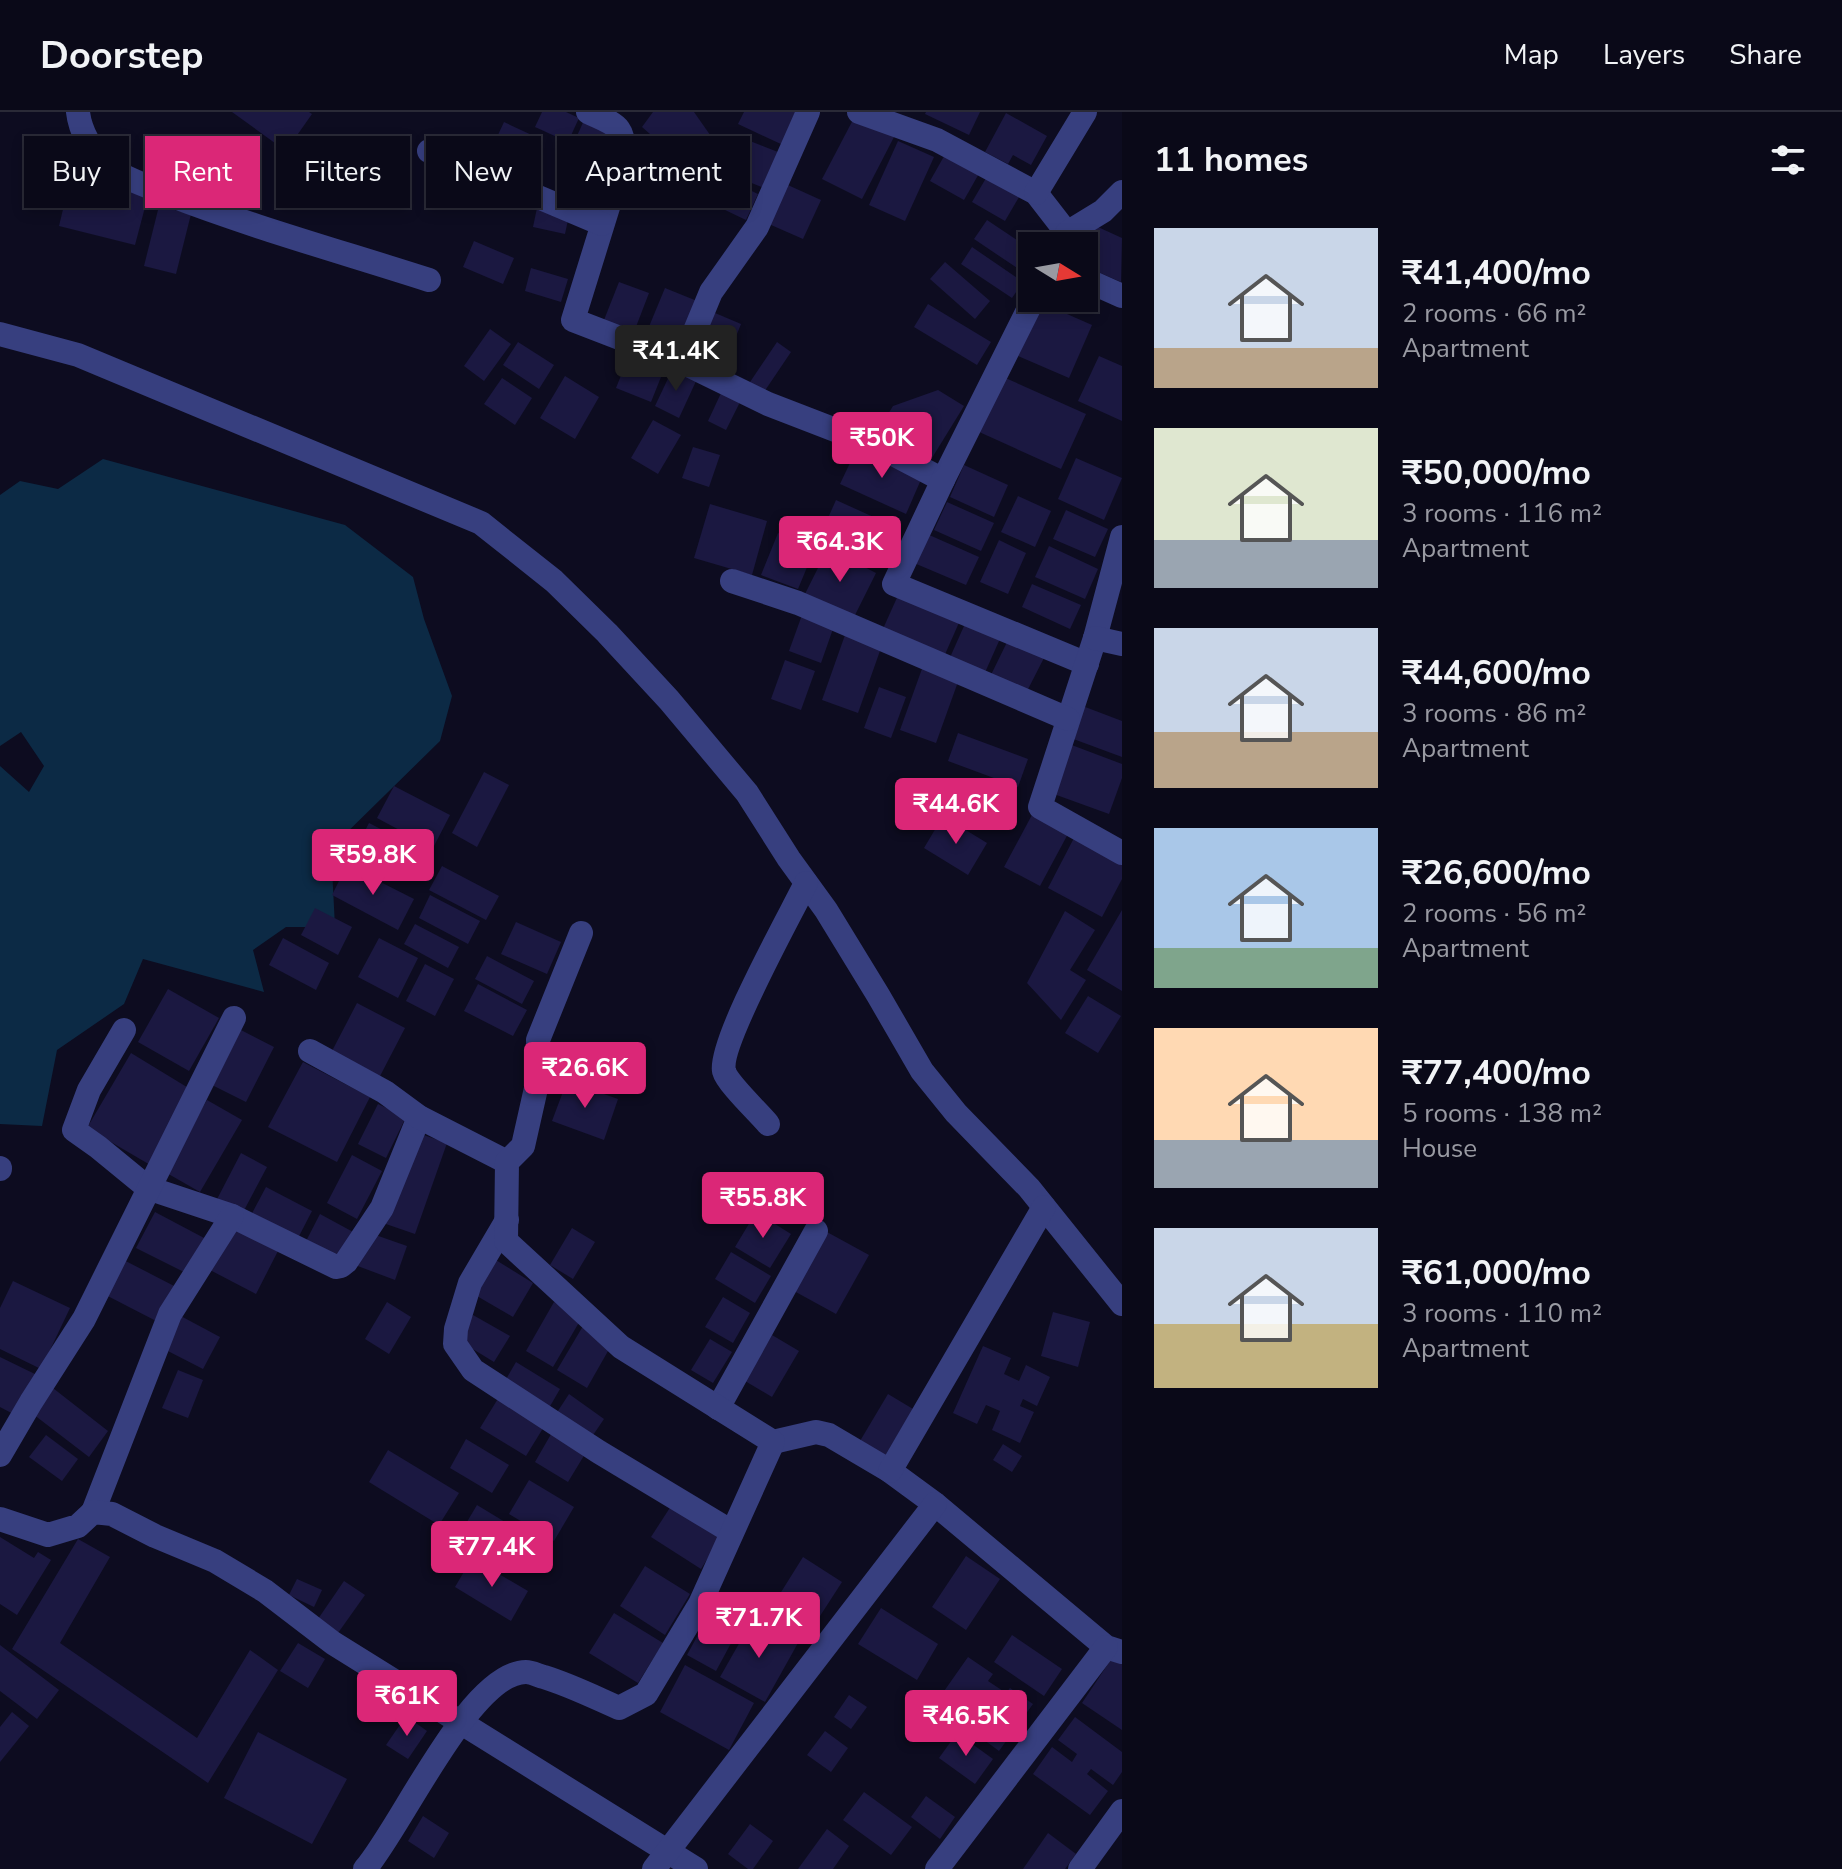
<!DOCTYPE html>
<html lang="en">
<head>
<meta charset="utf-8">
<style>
  :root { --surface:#0a0918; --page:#181725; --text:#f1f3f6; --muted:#999aa2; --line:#2a2a37; --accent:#db2777 }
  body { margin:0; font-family:"Nunito Sans",sans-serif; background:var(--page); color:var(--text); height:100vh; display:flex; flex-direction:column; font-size:30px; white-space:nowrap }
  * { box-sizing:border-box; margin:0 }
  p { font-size:26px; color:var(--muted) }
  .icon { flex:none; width:44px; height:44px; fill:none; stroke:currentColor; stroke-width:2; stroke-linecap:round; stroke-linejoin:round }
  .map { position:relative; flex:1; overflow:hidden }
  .drawer { display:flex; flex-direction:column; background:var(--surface); width:720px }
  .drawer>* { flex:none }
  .banner { position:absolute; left:24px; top:24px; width:760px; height:72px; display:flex; gap:16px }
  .needle { width:52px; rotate:101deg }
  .fabs { position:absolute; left:1018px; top:120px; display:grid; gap:16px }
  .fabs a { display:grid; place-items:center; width:80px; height:80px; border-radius:0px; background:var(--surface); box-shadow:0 4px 12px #0003,0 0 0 2px var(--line); font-size:40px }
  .price { position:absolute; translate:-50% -68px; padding:0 18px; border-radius:8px; background:var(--accent); color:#fff; font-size:26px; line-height:52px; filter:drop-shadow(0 2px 4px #0008) }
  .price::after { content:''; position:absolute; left:50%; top:48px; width:24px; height:18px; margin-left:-12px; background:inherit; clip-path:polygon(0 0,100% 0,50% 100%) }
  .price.on { background:#222; color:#fff }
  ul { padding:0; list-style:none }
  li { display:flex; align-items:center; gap:24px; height:200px; padding:0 32px }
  li span { display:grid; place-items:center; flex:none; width:224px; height:160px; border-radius:0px; color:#555 }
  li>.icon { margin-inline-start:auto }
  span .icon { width:96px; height:96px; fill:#fffc; stroke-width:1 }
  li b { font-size:34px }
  h2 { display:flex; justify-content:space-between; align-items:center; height:96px; padding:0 32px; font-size:34px }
  .pill { padding:0 28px; border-radius:0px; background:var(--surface); box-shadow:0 4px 12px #0003,0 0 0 2px var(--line); font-size:28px; line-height:72px }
  .pill.on { background:var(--accent); color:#fff }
  header { display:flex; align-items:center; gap:48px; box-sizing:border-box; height:112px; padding:0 40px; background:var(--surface); border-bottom:2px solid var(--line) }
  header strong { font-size:38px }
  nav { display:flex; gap:44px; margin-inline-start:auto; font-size:28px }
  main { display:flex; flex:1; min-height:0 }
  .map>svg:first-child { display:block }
</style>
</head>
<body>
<header>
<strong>Doorstep</strong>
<nav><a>Map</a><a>Layers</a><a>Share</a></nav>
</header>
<main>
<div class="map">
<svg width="1122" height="1757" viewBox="0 0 1122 1757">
  <rect width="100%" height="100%" fill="#0d0c20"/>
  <polygon fill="#0c2a45" points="103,347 345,413 413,465 424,507 452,584 440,629 331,736 335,815 286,815 253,838 264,880 143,847 124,892 57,938 42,1014 0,1012 0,654 29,680 44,654 21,620 0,634 0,383 20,369 58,377"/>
  <g fill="#1b1841">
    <polygon points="232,0 309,0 312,2 286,39"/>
    <polygon points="542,0 566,0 579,6 568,30 535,15"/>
    <polygon points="653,0 694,0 715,30 697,63 642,15"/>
    <polygon points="744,0 799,0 783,33 738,12"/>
    <polygon points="926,0 980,0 969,23 925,2"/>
    <polygon points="1006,1 1047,24 1031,53 1013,43 1008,52 985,40"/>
    <polygon points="855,4 894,25 862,87 822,67"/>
    <polygon points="585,6 610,18 598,44 573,33"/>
    <polygon points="504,10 536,25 516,69 484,53"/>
    <polygon points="737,24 778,40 764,76 722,59"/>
    <polygon points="898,29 934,45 905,109 869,93"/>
    <polygon points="947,39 981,58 964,88 930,69"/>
    <polygon points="72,60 149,80 135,133 59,114"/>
    <polygon points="714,61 758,82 746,108 702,87"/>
    <polygon points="989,61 1022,80 1005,109 972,90"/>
    <polygon points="779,69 821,88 803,127 762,109"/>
    <polygon points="159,94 191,102 176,162 144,154"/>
    <polygon points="537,96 569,103 565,122 533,115"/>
    <polygon points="987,108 1032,138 1032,154 1026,162 974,127"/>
    <polygon points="1087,110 1122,126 1121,170 1084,154 1084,134 1077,134"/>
    <polygon points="474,129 514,146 503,172 463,155"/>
    <polygon points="972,135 1023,170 1012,186 961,152"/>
    <polygon points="945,150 990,189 975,207 930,167"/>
    <polygon points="531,156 568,167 561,190 525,179"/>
    <polygon points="619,170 649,181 634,220 604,208"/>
    <polygon points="665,176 702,191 685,232 648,217"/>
    <polygon points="1042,191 1092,213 1069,266 1018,244"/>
    <polygon points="928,192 991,230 977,253 914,215"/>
    <polygon points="708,198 741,212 723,257 689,243"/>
    <polygon points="490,217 511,232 484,269 464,254"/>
    <polygon points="518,230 554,253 539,277 503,253"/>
    <polygon points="777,230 791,240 762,283 748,273"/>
    <polygon points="632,236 667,250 651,290 616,276"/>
    <polygon points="1099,244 1122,254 1122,309 1078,289"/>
    <polygon points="673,256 697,267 679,306 655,294"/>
    <polygon points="565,264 599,285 575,327 540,306"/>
    <polygon points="1001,264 1086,302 1061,357 977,319"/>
    <polygon points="502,266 532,286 515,313 484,292"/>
    <polygon points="938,278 964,294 927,354 876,322 893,294"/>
    <polygon points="722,279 741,288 726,318 708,309"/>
    <polygon points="653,308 681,323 658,362 631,346"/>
    <polygon points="858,334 923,363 906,402 840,372"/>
    <polygon points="693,335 720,343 709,375 682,366"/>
    <polygon points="1076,346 1122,366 1104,408 1058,387"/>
    <polygon points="964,353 1008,373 994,405 950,385"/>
    <polygon points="1018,384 1051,399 1035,435 1001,420"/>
    <polygon points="836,388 900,417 884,451 821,422"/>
    <polygon points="947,390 994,411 981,439 934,418"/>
    <polygon points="710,392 767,409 752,463 694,446"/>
    <polygon points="1066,398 1108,417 1095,445 1053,427"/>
    <polygon points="778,421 815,436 798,477 761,463"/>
    <polygon points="927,422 979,445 966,473 914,451"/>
    <polygon points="999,428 1026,441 1008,482 980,470"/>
    <polygon points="1049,434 1098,457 1085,487 1035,465"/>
    <polygon points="828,436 876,461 853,507 805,482"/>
    <polygon points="1032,472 1081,493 1070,517 1022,495"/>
    <polygon points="900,479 961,506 943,547 882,519"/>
    <polygon points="802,503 834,514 821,551 789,539"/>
    <polygon points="968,505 1003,520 983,565 948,550"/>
    <polygon points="845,523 881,536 858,601 822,588"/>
    <polygon points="1010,524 1046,542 1023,587 988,569"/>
    <polygon points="785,548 815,559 801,598 771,587"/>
    <polygon points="923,554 959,567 936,631 900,618"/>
    <polygon points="879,575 906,585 891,626 864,616"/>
    <polygon points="1080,593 1122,609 1122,645 1068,625"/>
    <polygon points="958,621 1028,647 1018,675 948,649"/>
    <polygon points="1069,632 1122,652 1122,666 1109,702 1051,681"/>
    <polygon points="484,660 509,673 477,735 452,721"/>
    <polygon points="394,674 450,703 433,736 377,706"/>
    <polygon points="1033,701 1069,720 1040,774 1004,755"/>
    <polygon points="943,704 987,731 968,763 924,736"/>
    <polygon points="369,711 412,733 398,761 355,738"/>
    <polygon points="1074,726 1122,751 1122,767 1102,805 1048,776"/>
    <polygon points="347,753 414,787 398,818 332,783"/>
    <polygon points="442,754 499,784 486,808 429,778"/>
    <polygon points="430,783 480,809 468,832 419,806"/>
    <polygon points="315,796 352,815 338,843 301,823"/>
    <polygon points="1122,798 1122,879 1087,858"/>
    <polygon points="1065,799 1095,818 1070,858 1086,868 1061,908 1027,871"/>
    <polygon points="516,810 561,830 547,862 501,842"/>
    <polygon points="415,812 459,835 448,856 404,832"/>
    <polygon points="283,826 329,851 316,878 269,853"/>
    <polygon points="379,826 418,846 398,886 358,865"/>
    <polygon points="487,844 534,869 522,892 475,867"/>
    <polygon points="425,852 454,867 435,904 406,889"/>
    <polygon points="478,872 527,898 513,924 464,899"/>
    <polygon points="168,877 219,906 189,959 138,930"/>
    <polygon points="1088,884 1121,904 1098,941 1065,921"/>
    <polygon points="357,891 405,916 379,966 331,941"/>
    <polygon points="239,917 274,935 246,990 212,973"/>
    <polygon points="131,941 195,980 152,1054 87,1016"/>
    <polygon points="303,950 370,985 337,1050 268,1015"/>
    <polygon points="567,969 618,987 604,1028 552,1009"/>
    <polygon points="207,988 242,1008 200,1080 165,1060"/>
    <polygon points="378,992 406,1005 386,1046 358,1032"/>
    <polygon points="415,1020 447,1031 415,1122 383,1111"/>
    <polygon points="241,1041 267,1055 240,1106 214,1093"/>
    <polygon points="352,1043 382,1059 357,1107 327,1091"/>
    <polygon points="266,1075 312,1099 296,1130 250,1105"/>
    <polygon points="155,1100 206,1127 188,1162 136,1136"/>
    <polygon points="756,1100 791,1122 770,1156 735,1135"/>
    <polygon points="320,1102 355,1121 340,1152 304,1133"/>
    <polygon points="234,1113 279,1137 256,1182 210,1158"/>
    <polygon points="572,1116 595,1130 573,1167 550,1153"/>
    <polygon points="367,1120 407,1134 395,1168 355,1153"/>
    <polygon points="827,1120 869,1143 836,1202 794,1179"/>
    <polygon points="731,1140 771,1164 755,1191 715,1167"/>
    <polygon points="116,1144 178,1176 160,1211 98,1179"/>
    <polygon points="491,1145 533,1171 513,1205 470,1180"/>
    <polygon points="13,1169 70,1196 41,1257 0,1237 0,1196"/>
    <polygon points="723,1185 750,1201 733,1231 705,1215"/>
    <polygon points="387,1190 411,1205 389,1242 365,1227"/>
    <polygon points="554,1190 581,1207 553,1255 526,1239"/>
    <polygon points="1053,1200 1090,1210 1078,1255 1041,1244"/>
    <polygon points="177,1202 220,1225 203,1257 160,1235"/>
    <polygon points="473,1203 510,1224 494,1250 458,1228"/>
    <polygon points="583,1214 612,1232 587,1276 557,1258"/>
    <polygon points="772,1223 799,1239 772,1285 745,1269"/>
    <polygon points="710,1227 732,1240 713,1271 691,1258"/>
    <polygon points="983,1234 1011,1246 1004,1262 1019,1269 1026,1253 1050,1265 1037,1294 1023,1287 1020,1294 1034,1300 1020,1331 992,1318 1000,1299 986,1293 977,1312 953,1301"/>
    <polygon points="0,1245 39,1264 19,1305 0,1295"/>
    <polygon points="516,1250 560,1277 549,1296 505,1269"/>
    <polygon points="178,1258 203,1268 188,1306 162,1296"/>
    <polygon points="49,1273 108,1319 89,1345 29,1299"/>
    <polygon points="569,1282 604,1307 589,1329 554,1305"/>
    <polygon points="888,1282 913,1297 885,1344 860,1329"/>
    <polygon points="499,1285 545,1313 526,1344 480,1316"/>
    <polygon points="554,1317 588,1337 568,1370 535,1350"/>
    <polygon points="46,1323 78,1347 62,1369 29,1345"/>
    <polygon points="466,1327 509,1353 492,1381 450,1356"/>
    <polygon points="1003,1332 1022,1344 1012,1360 993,1348"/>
    <polygon points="388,1338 459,1381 439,1413 369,1370"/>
    <polygon points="529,1368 574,1395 554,1429 509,1402"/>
    <polygon points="673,1391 723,1422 701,1457 651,1425"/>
    <polygon points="477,1393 518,1418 497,1455 455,1430"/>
    <polygon points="0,1425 34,1446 38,1440 51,1448 17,1503 0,1492"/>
    <polygon points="78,1427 110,1445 60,1531 197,1626 250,1538 278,1558 208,1671 12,1537"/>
    <polygon points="966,1444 1000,1467 966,1518 932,1495"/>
    <polygon points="803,1445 842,1470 811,1518 773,1493"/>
    <polygon points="472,1446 528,1479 511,1509 455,1475"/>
    <polygon points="645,1454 690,1482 665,1523 620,1494"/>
    <polygon points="297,1467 322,1478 314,1495 289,1483"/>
    <polygon points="344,1469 365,1483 338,1521 318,1507"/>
    <polygon points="720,1482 749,1498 716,1559 687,1543"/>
    <polygon points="881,1496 938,1532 917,1568 858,1532"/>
    <polygon points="614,1501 663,1531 638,1571 589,1541"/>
    <polygon points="753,1507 798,1531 765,1590 720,1565"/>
    <polygon points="1012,1523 1062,1557 1044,1584 994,1550"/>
    <polygon points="298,1531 325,1547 308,1576 280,1559"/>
    <polygon points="0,1533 59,1578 37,1607 0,1579"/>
    <polygon points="968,1545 993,1562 988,1569 1006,1581 1010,1576 1033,1592 999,1639 976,1622 980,1616 963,1604 959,1610 935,1592"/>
    <polygon points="1112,1546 1122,1552 1122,1618 1082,1591"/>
    <polygon points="685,1553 754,1591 729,1638 660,1600"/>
    <polygon points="849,1583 867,1595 851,1617 834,1605"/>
    <polygon points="12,1600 29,1614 0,1650 0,1615"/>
    <polygon points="406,1604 427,1619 408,1647 386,1633"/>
    <polygon points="1075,1605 1122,1640 1122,1660 1113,1673 1091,1657 1087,1662 1108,1679 1090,1703 1033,1662 1052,1635 1072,1650 1077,1642 1058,1628"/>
    <polygon points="825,1619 848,1636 831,1660 807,1643"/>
    <polygon points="258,1620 347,1667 312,1732 224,1686"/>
    <polygon points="957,1621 993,1647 975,1672 939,1646"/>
    <polygon points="864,1680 912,1715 891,1743 843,1708"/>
    <polygon points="926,1684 955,1705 940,1727 911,1705"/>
    <polygon points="423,1704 449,1721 434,1746 408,1729"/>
    <polygon points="750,1712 773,1729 753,1757 748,1757 728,1742"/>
    <polygon points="827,1717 849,1734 833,1757 798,1757"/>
    <polygon points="1048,1721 1076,1742 1065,1757 1023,1757"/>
  </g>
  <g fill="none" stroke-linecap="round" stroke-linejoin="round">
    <g stroke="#373f7f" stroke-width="24">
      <path d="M78,0C80,19 92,40 106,53C120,65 150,75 167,82C252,115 342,140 429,168"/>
      <path d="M588,0C616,13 626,13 623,47L573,208L682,250L768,292L882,336L943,368"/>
      <polyline points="859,0 937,28 1036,81 1067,121 1061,134"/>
      <polyline points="429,39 602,112"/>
      <polyline points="1036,81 1085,0"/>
      <polyline points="1067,121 1103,99 1122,80"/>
      <polyline points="1084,167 1122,184"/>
      <polyline points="1034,186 943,368 894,472 1087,552"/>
      <polyline points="0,222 78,243 481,411 554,469 607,521 669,588 747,681 789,747 826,798 878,883 922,959 956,1001 1029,1076 1122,1192"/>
      <polyline points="682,250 711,180 757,115 808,0"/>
      <polyline points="1122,425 1095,526 1040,695 1122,741"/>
      <polyline points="732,469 798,491 1068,607"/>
      <polyline points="1095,526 1122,532"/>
      <polyline points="124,918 89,978 74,1018 98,1035 148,1076 232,1104 336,1155 341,1154 346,1150 382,1096 419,1005"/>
      <polyline points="310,939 385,980 419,1005 507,1050"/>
      <path d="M768,1012C759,1001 727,971 724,959C718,932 791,802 806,771"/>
      <polyline points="0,1057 0,1056"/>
      <polyline points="507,1108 470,1171 456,1217 455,1232 473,1258 599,1340 732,1420"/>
      <polyline points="718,1296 816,1119"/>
      <polyline points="773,1330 816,1320 829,1323 890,1359 935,1392 1106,1535 1122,1540"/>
      <polyline points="0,1343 31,1290 84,1207 234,906"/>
      <polyline points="890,1359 1044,1095"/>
      <polyline points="93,1400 170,1202 232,1104"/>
      <polyline points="0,1407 48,1423 78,1414 93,1400 112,1402 155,1424 215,1449 265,1479 333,1531 696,1757"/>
      <path d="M365,1757C401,1716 470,1560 526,1560C532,1560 539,1564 544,1565C570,1573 594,1585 619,1596L646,1582L700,1492L773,1330L621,1235L506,1129L507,1050L523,1034L539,963L538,928L581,821"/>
      <polyline points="654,1757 935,1392"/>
      <polyline points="937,1757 1106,1535"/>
      <polyline points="1080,1757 1122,1699"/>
    </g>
  </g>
</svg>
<div class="fabs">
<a><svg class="needle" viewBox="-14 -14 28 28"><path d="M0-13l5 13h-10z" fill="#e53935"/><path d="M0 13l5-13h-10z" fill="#999aa2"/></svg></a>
</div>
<b class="price on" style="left:676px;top:281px">₹41.4K</b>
<b class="price" style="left:882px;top:368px">₹50K</b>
<b class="price" style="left:840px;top:472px">₹64.3K</b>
<b class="price" style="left:956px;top:734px">₹44.6K</b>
<b class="price" style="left:373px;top:785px">₹59.8K</b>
<b class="price" style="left:585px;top:998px">₹26.6K</b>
<b class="price" style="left:763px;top:1128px">₹55.8K</b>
<b class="price" style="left:492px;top:1477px">₹77.4K</b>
<b class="price" style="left:759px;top:1548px">₹71.7K</b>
<b class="price" style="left:407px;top:1626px">₹61K</b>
<b class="price" style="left:966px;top:1646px">₹46.5K</b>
<div class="banner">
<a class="pill">Buy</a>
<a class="pill on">Rent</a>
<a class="pill">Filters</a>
<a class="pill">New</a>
<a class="pill">Apartment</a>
</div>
</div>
<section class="drawer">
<h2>11 homes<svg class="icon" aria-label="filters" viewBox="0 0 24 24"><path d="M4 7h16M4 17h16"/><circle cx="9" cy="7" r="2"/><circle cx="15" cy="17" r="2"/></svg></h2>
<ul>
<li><span style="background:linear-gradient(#c9d6e8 75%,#b9a48a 0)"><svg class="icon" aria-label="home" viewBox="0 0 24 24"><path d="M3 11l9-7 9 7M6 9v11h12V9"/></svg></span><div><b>₹41,400/mo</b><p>2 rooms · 66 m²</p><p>Apartment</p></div></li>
<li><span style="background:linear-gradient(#dfe7d0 70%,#9aa5b1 0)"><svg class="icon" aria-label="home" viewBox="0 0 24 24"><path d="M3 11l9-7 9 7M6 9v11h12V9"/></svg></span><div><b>₹50,000/mo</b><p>3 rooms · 116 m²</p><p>Apartment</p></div></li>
<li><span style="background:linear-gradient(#c9d6e8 65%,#b9a48a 0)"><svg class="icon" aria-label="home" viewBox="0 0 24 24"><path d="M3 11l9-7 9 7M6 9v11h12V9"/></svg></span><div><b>₹44,600/mo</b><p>3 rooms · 86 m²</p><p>Apartment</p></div></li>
<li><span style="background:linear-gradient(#a9c7e8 75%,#7fa58c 0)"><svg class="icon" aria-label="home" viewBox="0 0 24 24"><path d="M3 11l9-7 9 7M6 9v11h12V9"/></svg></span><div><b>₹26,600/mo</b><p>2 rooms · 56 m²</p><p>Apartment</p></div></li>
<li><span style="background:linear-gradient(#ffd9b3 70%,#9aa5b1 0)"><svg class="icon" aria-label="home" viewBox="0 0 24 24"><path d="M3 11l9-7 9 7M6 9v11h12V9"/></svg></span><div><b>₹77,400/mo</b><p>5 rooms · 138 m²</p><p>House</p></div></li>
<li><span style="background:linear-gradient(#c9d6e8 60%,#c2b280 0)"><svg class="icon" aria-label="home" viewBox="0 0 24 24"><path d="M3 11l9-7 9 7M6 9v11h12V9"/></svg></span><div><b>₹61,000/mo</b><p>3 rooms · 110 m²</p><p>Apartment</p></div></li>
</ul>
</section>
</main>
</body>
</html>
